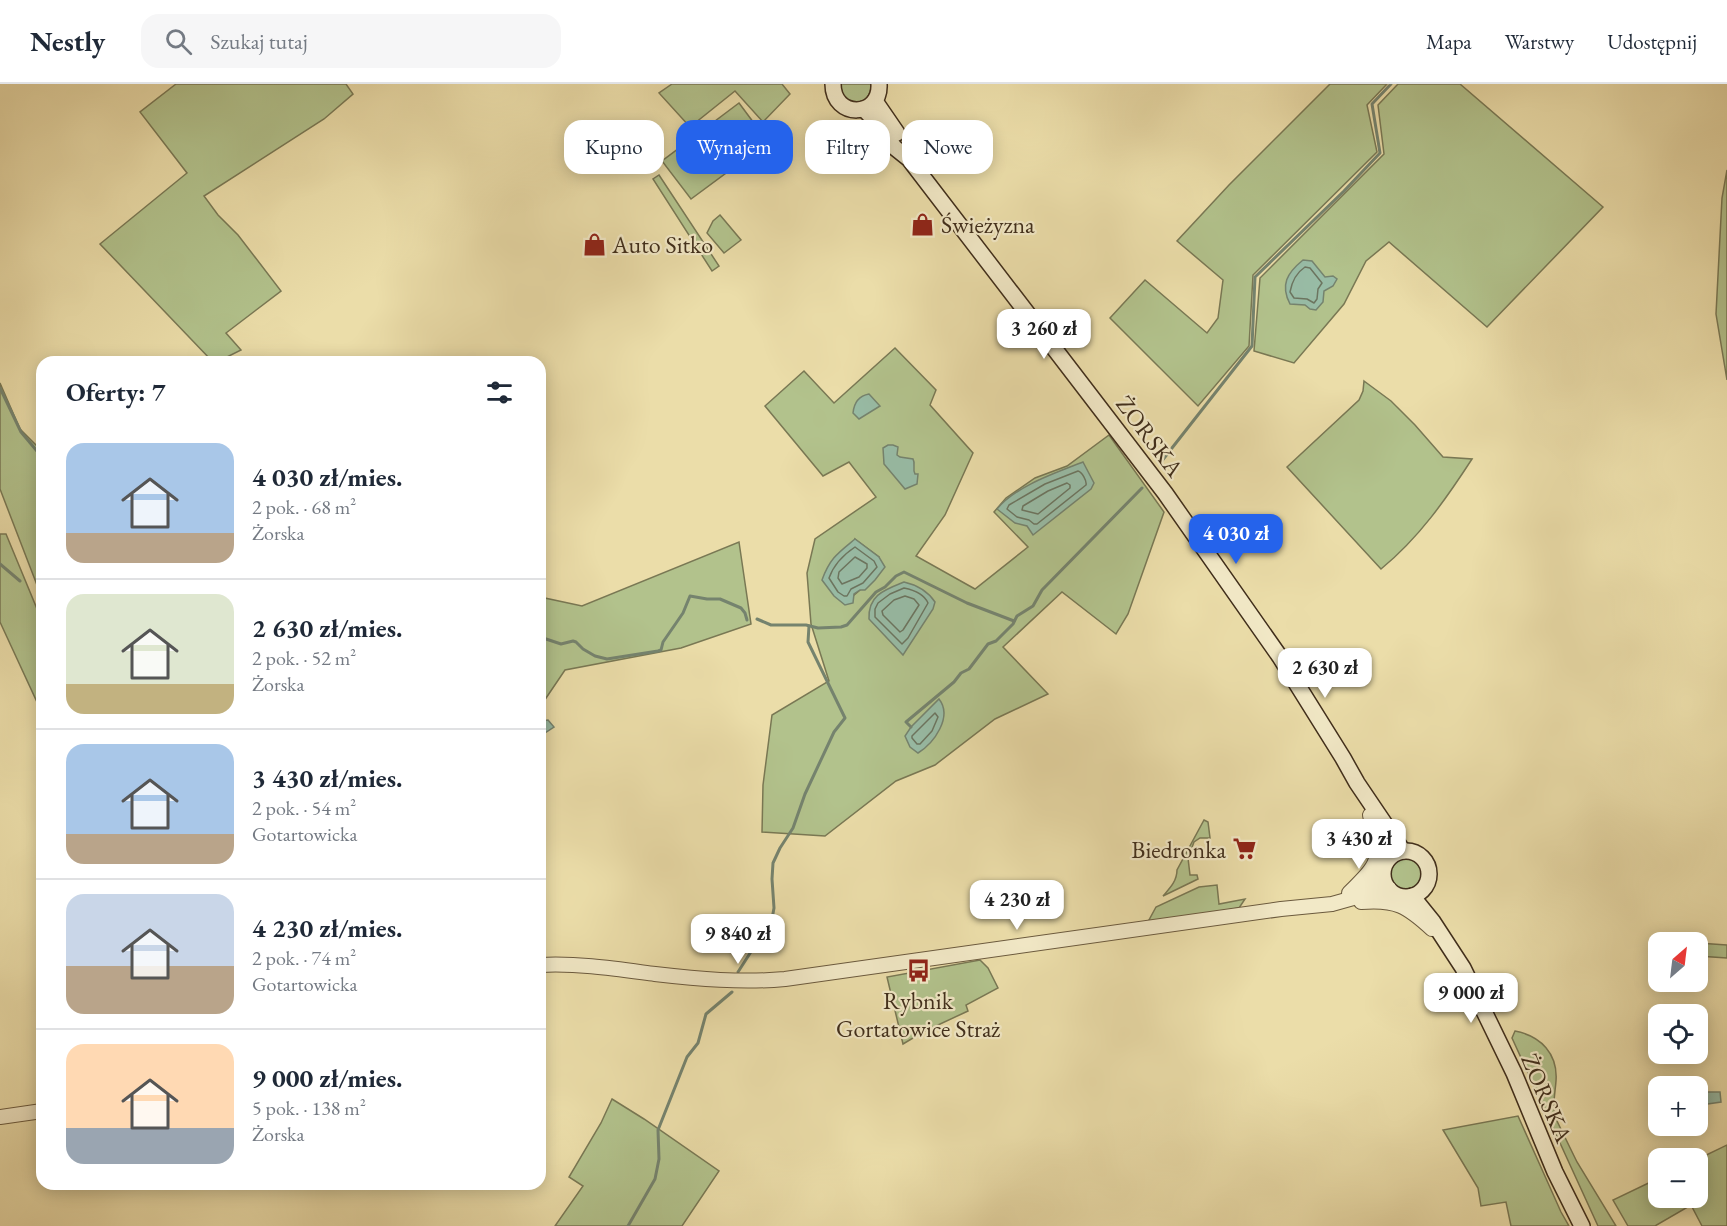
<!DOCTYPE html>
<html lang="pl">
<head>
<meta charset="utf-8">
<style>
  :root { --surface:#fff; --page:#f6f6f7; --text:#1f2937; --muted:#747a83; --line:#e0e1e3; --accent:#2563eb }
  body { margin:0; font-family:"EB Garamond",serif; background:var(--page); color:var(--text); height:100vh; display:flex; flex-direction:column; font-size:22px; white-space:nowrap }
  * { box-sizing:border-box; margin:0 }
  p { font-size:20px; color:var(--muted) }
  .icon { flex:none; width:33px; height:33px; fill:none; stroke:currentColor; stroke-width:2; stroke-linecap:round; stroke-linejoin:round }
  .map { position:relative; flex:1; overflow:hidden }
  .panel { position:absolute; left:36px; top:272px; width:510px; height:834px; display:flex; flex-direction:column; background:var(--surface); border-radius:18px; box-shadow:0 3px 15px #0003 }
  .panel>* { flex:none }
  .banner { position:absolute; left:564px; top:36px; width:570px; height:54px; display:flex; gap:12px }
  .needle { width:39px; rotate:28deg }
  .buttons { position:absolute; left:1648px; top:848px; display:grid; gap:12px }
  .buttons a { display:grid; place-items:center; width:60px; height:60px; border-radius:12px; background:var(--surface); box-shadow:0 3px 15px #0003; font-size:30px }
  .price { position:absolute; translate:-50% -51px; padding:0 14px; border-radius:12px; background:#fff; color:#222; font-size:20px; line-height:39px; filter:drop-shadow(0 2px 3px #0008) }
  .price::after { content:''; position:absolute; left:50%; top:36px; width:18px; height:14px; margin-left:-9px; background:inherit; clip-path:polygon(0 0,100% 0,50% 100%) }
  .price.on { background:var(--accent); color:#fff }
  ul { padding:0; list-style:none }
  li { display:flex; align-items:center; gap:18px; height:150px; padding:0 30px }
  li+li { border-top:2px solid var(--line) }
  li span { display:grid; place-items:center; flex:none; width:168px; height:120px; border-radius:18px; color:#555 }
  li>.icon { margin-inline-start:auto }
  span .icon { width:72px; height:72px; fill:#fffc; stroke-width:1 }
  li b { font-size:26px }
  h2 { display:flex; justify-content:space-between; align-items:center; height:72px; padding:0 30px; font-size:26px }
  .chip { padding:0 21px; border-radius:18px; background:var(--surface); box-shadow:0 3px 15px #0003; font-size:21px; line-height:54px }
  .chip.on { background:var(--accent); color:#fff }
  header { display:flex; align-items:center; gap:36px; box-sizing:border-box; height:84px; padding:0 30px; background:var(--surface); border-bottom:2px solid var(--line) }
  header strong { font-size:28px }
  nav { display:flex; gap:33px; margin-inline-start:auto; font-size:21px }
  .search { width:420px; height:54px; background:var(--page); display:flex; align-items:center; gap:15px; box-sizing:border-box; padding:0 21px; border-radius:18px; color:var(--muted); font-size:22px }
  .map>svg:first-child { display:block }
</style>
</head>
<body>
<header>
<strong>Nestly</strong>
<div class="search"><svg class="icon" aria-label="search" viewBox="0 0 24 24"><circle cx="10" cy="10" r="6"/><path d="M15 15l6 6"/></svg>Szukaj tutaj</div>
<nav><a>Mapa</a><a>Warstwy</a><a>Udostępnij</a></nav>
</header>
<div class="map">
<svg width="1727" height="1142" viewBox="0 0 1727 1142">
  <rect width="100%" height="100%" fill="#ebdda9"/>
  <filter id="stains"><feTurbulence type="fractalNoise" baseFrequency=".00333" numOctaves="4"/><feColorMatrix values="0 0 0 0 .2 0 0 0 0 .09 0 0 0 0 .02 0 0 0 .5 -.17"/></filter>
  <radialGradient id="worn" r=".72"><stop offset=".6" stop-color="#630" stop-opacity="0"/><stop offset="1" stop-color="#630" stop-opacity=".3"/></radialGradient>
  <g fill="#b2c28c" stroke="#797854" stroke-width="1.5" fill-rule="evenodd">
    <polygon points="176,0 346,0 353,10 324,35 204,112 218,131 238,151 281,207 226,249 241,266 219,277 212,277 100,160 187,89 140,28"/>
    <polygon points="672,0 782,0 790,10 763,38 735,7 690,43 659,9"/>
    <path d="M841,0H871C872,25 840,25 841,0Z"/>
    <polygon points="1330,0 1387,0 1367,21 1377,68 1253,191 1249,262 1198,322 1110,234 1145,196 1207,249 1218,234 1223,196 1177,157 1229,101"/>
    <polygon points="1398,0 1460,0 1603,123 1487,243 1389,158 1366,177 1344,220 1294,279 1254,267 1260,194 1384,70 1378,21"/>
    <polygon points="739,19 768,58 691,115 662,77"/>
    <polygon points="1727,86 1727,296 1716,230 1722,114"/>
    <polygon points="659,91 719,182 712,187 653,95"/>
    <polygon points="720,131 741,156 724,169 707,149 713,137"/>
    <path d="M895,264L936,306L930,321L973,369L945,431L916,472L975,505L1028,463L994,428L1006,414L1035,394L1067,382L1109,351L1164,428L1128,530L1116,550L1062,508L1003,563L1048,610L995,635L935,681L896,697L825,752L762,748L763,701L772,631L829,597L811,540L807,489L815,455L876,413L849,378L823,392L765,322L804,287L834,319ZM855,455L879,473L860,506L854,511Z"/>
    <path d="M1364,297L1391,317L1415,341L1443,373L1472,375C1446,415 1419,454 1381,485L1287,383L1359,316L1363,307Z"/>
    <polygon points="0,299 20,345 42,367 42,514 0,405"/>
    <polygon points="0,450 6,450 42,537 42,612 37,618 0,538"/>
    <polygon points="739,458 751,540 681,564 565,586 540,623 540,513 582,522"/>
    <path d="M1204,736L1208,738L1210,754H1200L1194,758L1188,774L1190,791H1197L1198,795L1163,812C1170,804 1177,797 1177,786Z"/>
    <circle cx="1406" cy="790" r="16"/>
    <polygon points="1217,801 1219,820 1245,815 1239,824 1153,838 1149,836 1156,823 1199,803"/>
    <polygon points="1698,859 1727,861 1727,874 1698,872"/>
    <polygon points="980,876 988,884 998,904 966,921 968,927 923,948 903,960 887,893"/>
    <path d="M1515,947C1541,952 1558,970 1556,997C1555,1010 1552,1022 1556,1035L1577,1078L1616,1142H1598L1512,954Z"/>
    <polygon points="612,1015 644,1035 719,1087 682,1142 555,1142 583,1102 569,1093 601,1039"/>
    <polygon points="1518,1032 1561,1128 1569,1142 1511,1142 1506,1118 1481,1122 1478,1104 1443,1046"/>
    <polygon points="1727,1061 1727,1142 1702,1142 1691,1121 1655,1142 1628,1142 1613,1116 1659,1094 1659,1113 1698,1113 1698,1075"/>
  </g>
  <g fill="#98bca6" stroke="#75836e" stroke-width="1.5">
    <path d="M1303,176L1312,177L1325,193L1333,192L1337,195L1333,202L1324,207L1323,218L1316,226L1310,225L1305,221L1290,220C1280,201 1287,189 1303,176Z"/>
    <path d="M869,310L880,322L859,335L853,329C854,319 858,312 869,310Z"/>
    <path d="M888,361H893L898,363L897,371L900,373L913,375C916,380 912,385 915,390H918L917,400L905,405L884,380L883,364Z"/>
    <path d="M1083,378L1094,399L1091,405L1033,451L1027,442L1015,439L997,425C1016,402 1055,389 1083,378Z"/>
    <path d="M855,455L879,473L885,483L875,496L865,506H860L854,510L853,519L845,521L834,512L822,496C830,474 838,469 855,455Z"/>
    <path d="M904,498C917,501 927,506 935,518L933,525L903,571L869,535C868,511 884,506 904,498Z"/>
    <path d="M939,615C953,633 934,659 918,669L910,663L905,652L911,643Z"/>
    <polygon points="548,636 554,643 545,649 540,658 540,637"/>
    <polygon points="1703,1008 1720,1008 1721,1018 1701,1021 1700,1010"/>
  </g>
  <g fill="none" stroke-linecap="round" stroke-linejoin="round">
    <g stroke="#6c7560" stroke-width="1.5">
      <path d="M1305,183L1310,184L1322,199L1318,205L1317,215L1314,219L1307,215L1294,214L1290,208C1292,197 1296,189 1305,183Z"/>
      <path d="M1078,387C1082,388 1087,397 1086,401L1037,440H1034L1029,436L1017,433L1007,425L1009,421L1045,400Z"/>
      <polygon points="1067,399 1070,401 1070,404 1038,430 1022,426 1023,422 1048,407"/>
      <path d="M855,463L874,477L877,483L863,499L851,505L847,512H844L838,508L829,494C834,480 843,471 855,463Z"/>
      <polygon points="855,473 867,480 867,484 859,493 842,500 838,494 839,488"/>
      <path d="M904,504C914,506 924,510 928,519L908,554L902,560L875,533V525L878,519L890,510Z"/>
      <polygon points="905,512 914,515 919,521 903,546 900,548 883,531 882,527 894,516"/>
      <polygon points="935,629 938,633 932,647 920,660 917,660 912,654 912,652"/>
    </g>
    <g stroke="#75836e" stroke-width="3">
      <polyline points="0,304 21,348 42,373"/>
      <polyline points="1161,378 1252,262 1255,193 1344,107 1380,69 1372,20 1391,0"/>
      <polyline points="0,480 20,497"/>
      <polyline points="37,495 42,495"/>
      <polyline points="757,535 771,541 806,541 818,544 841,543 847,541 876,508 885,503 896,492 904,488 967,519 1014,537"/>
      <polyline points="540,553 561,560 573,557 576,558 583,565 595,572 607,575 658,567 661,566 663,558 683,529 690,512 707,515 720,515 741,524 745,529 747,536"/>
      <polyline points="911,643 906,638 954,598 961,589 969,585 988,560 996,557 1013,540 1017,532 1033,522 1042,506 1142,404"/>
      <polyline points="738,888 772,835 774,824 772,795 773,779 780,764 793,744 805,710 834,648 845,634 808,558 809,542"/>
      <polyline points="628,1142 655,1095 659,1075 658,1046 687,973 698,959 706,930 732,908"/>
    </g>
    <defs>
      <g id="tertiary">
        <polyline points="1361,803 1383,791"/>
        <path d="M1349,809C1383,775 1380,777 1370,731"/>
        <path d="M1361,818C1396,815 1407,822 1432,845"/>
        <path d="M540,881C579,879 617,885 655,890C698,895 742,899 785,895L1281,825L1332,820L1389,804"/>
        <polyline points="0,1033 42,1027"/>
      </g>
      <g id="secondary">
        <path d="M833,0C833,35 881,34 879,0"/>
        <polyline points="875,17 897,49"/>
        <polyline points="864,25 882,44 894,63 909,75 1165,409 1280,573 1343,674 1357,699 1403,767"/>
        <circle cx="1406" cy="790" r="23"/>
        <polyline points="1412,812 1433,838 1463,884 1514,989 1555,1088 1582,1142"/>
      </g>
    </defs>
    <use href="#tertiary" stroke="#6b5a3e" stroke-width="16"/>
    <use href="#secondary" stroke="#402e1b" stroke-width="18"/>
    <use href="#tertiary" stroke="#f2e9c7" stroke-width="14"/>
    <use href="#secondary" stroke="#f2e9c7" stroke-width="15"/>
  </g>
  <defs>
    <symbol id="shop-bare" viewBox="-9 -9 18 18"><path d="M-5-2.5h2.3a2.7 3.5 0 0 1 5.4 0H5L5.5 6h-11ZM-1.5-2.5h3a1.5 2.3 0 0 0-3 0Z" fill="#8f2418" stroke="#f2e9c7" stroke-width="2.5" paint-order="stroke"/></symbol>
    <symbol id="supermarket-bare" viewBox="-9 -9 18 18"><path d="M-6-5.5h2.5l.6 2H6L4.5 2H-2.5L-4.4-4H-6ZM-1.5 3.2a1.3 1.3 0 1 0 .1 0ZM3 3.2a1.3 1.3 0 1 0 .1 0Z" fill="#8f2418" stroke="#f2e9c7" stroke-width="2.5" paint-order="stroke"/></symbol>
    <symbol id="bus-bare" viewBox="-9 -9 18 18"><path d="M-5-6H5V4H4V6H2V4H-2V6H-4V4H-5ZM-3.5-4V0h7V-4ZM-3.5 1.2v1.5H-2V1.2ZM2 1.2v1.5H3.5V1.2Z" fill="#8f2418" stroke="#f2e9c7" stroke-width="2.5" paint-order="stroke"/></symbol>
  </defs>
  <g fill-rule="evenodd">
    <use href="#shop-bare" x="906" y="124" width="33" height="33"/>
    <use href="#shop-bare" x="578" y="144" width="33" height="33"/>
    <use href="#supermarket-bare" x="1228" y="748" width="33" height="33"/>
    <use href="#bus-bare" x="902" y="870" width="33" height="33"/>
  </g>
  <g text-anchor="middle" dominant-baseline="central" stroke-width="4.5" stroke-linejoin="round" paint-order="stroke">
    <g font-size="24" fill="#402e1b" stroke="#f2e9c7" text-anchor="start">
      <text x="941" y="140">Świeżyzna</text>
      <text x="612" y="160">Auto Sitko</text>
      <text x="1226" y="765" text-anchor="end">Biedronka</text>
      <text x="918" y="916" text-anchor="middle">Rybnik<tspan x="918" dy="28">Gortatowice Straż</tspan></text>
    </g>
    <g font-size="24" fill="#402e1b" stroke="#f2e9c7">
      <text transform="translate(1150 352) rotate(53)">ŻORSKA</text>
      <text transform="translate(1547 1014) rotate(67)">ŻORSKA</text>
    </g>
  </g>
  <rect width="100%" height="100%" filter="url(#stains)"/>
  <rect width="100%" height="100%" fill="url(#worn)"/>
</svg>
<div class="buttons">
<a><svg class="needle" viewBox="-14 -14 28 28"><path d="M0-13l5 13h-10z" fill="#e53935"/><path d="M0 13l5-13h-10z" fill="#747a83"/></svg></a>
<a><svg class="icon" aria-label="locate" viewBox="0 0 24 24"><circle cx="12" cy="12" r="6"/><path d="M12 2v4M12 18v4M2 12h4M18 12h4"/></svg></a>
<a>+</a>
<a>−</a>
</div>
<b class="price" style="left:1044px;top:276px">3 260 zł</b>
<b class="price on" style="left:1236px;top:481px">4 030 zł</b>
<b class="price" style="left:1325px;top:615px">2 630 zł</b>
<b class="price" style="left:1359px;top:786px">3 430 zł</b>
<b class="price" style="left:1017px;top:847px">4 230 zł</b>
<b class="price" style="left:738px;top:881px">9 840 zł</b>
<b class="price" style="left:1471px;top:940px">9 000 zł</b>
<div class="banner">
<a class="chip">Kupno</a>
<a class="chip on">Wynajem</a>
<a class="chip">Filtry</a>
<a class="chip">Nowe</a>
</div>
<section class="panel">
<h2>Oferty: 7<svg class="icon" aria-label="filters" viewBox="0 0 24 24"><path d="M4 7h16M4 17h16"/><circle cx="9" cy="7" r="2"/><circle cx="15" cy="17" r="2"/></svg></h2>
<ul>
<li><span style="background:linear-gradient(#a9c7e8 75%,#b9a48a 0)"><svg class="icon" aria-label="home" viewBox="0 0 24 24"><path d="M3 11l9-7 9 7M6 9v11h12V9"/></svg></span><div><b>4 030 zł/mies.</b><p>2 pok. · 68 m²</p><p>Żorska</p></div></li>
<li><span style="background:linear-gradient(#dfe7d0 75%,#c2b280 0)"><svg class="icon" aria-label="home" viewBox="0 0 24 24"><path d="M3 11l9-7 9 7M6 9v11h12V9"/></svg></span><div><b>2 630 zł/mies.</b><p>2 pok. · 52 m²</p><p>Żorska</p></div></li>
<li><span style="background:linear-gradient(#a9c7e8 75%,#b9a48a 0)"><svg class="icon" aria-label="home" viewBox="0 0 24 24"><path d="M3 11l9-7 9 7M6 9v11h12V9"/></svg></span><div><b>3 430 zł/mies.</b><p>2 pok. · 54 m²</p><p>Gotartowicka</p></div></li>
<li><span style="background:linear-gradient(#c9d6e8 60%,#b9a48a 0)"><svg class="icon" aria-label="home" viewBox="0 0 24 24"><path d="M3 11l9-7 9 7M6 9v11h12V9"/></svg></span><div><b>4 230 zł/mies.</b><p>2 pok. · 74 m²</p><p>Gotartowicka</p></div></li>
<li><span style="background:linear-gradient(#ffd9b3 70%,#9aa5b1 0)"><svg class="icon" aria-label="home" viewBox="0 0 24 24"><path d="M3 11l9-7 9 7M6 9v11h12V9"/></svg></span><div><b>9 000 zł/mies.</b><p>5 pok. · 138 m²</p><p>Żorska</p></div></li>
</ul>
</section>
</div>
</body>
</html>
